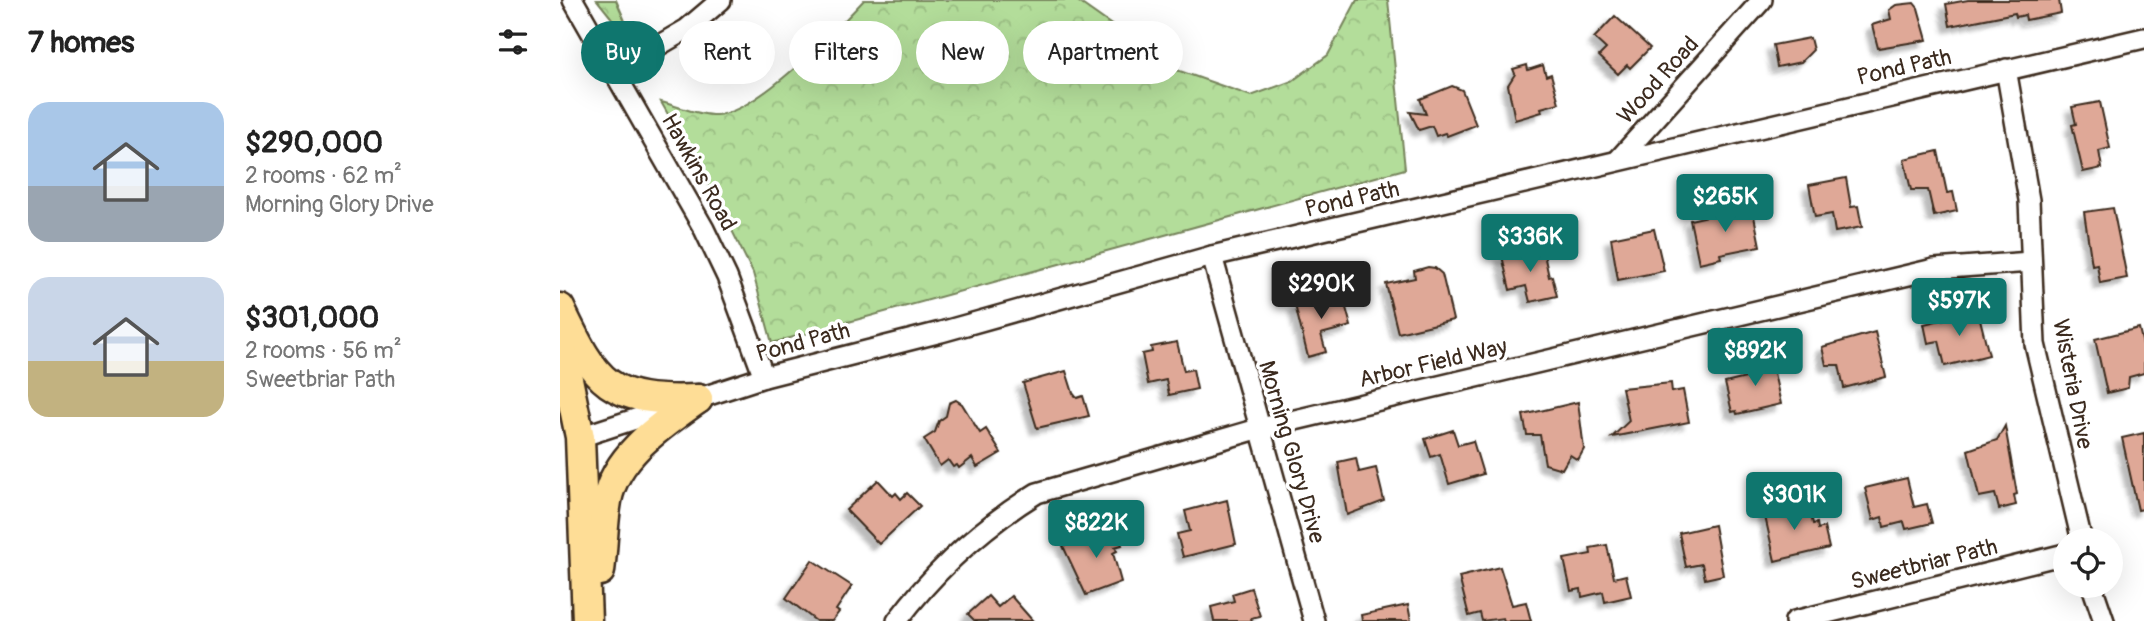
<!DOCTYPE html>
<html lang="en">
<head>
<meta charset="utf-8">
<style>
  :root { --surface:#fff; --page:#f2f2f2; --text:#222; --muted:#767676; --accent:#0f766e }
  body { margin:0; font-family:Pangolin,sans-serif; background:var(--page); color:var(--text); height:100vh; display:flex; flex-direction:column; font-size:26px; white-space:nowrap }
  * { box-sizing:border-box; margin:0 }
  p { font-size:23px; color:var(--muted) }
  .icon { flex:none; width:38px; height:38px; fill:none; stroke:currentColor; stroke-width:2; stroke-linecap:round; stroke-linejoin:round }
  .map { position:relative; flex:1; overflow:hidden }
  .side { display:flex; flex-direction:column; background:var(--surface); width:560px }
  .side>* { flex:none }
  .guide { position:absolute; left:21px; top:21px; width:665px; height:63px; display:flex; gap:14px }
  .fabs { position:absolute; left:1493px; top:528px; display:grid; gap:14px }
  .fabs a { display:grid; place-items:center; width:70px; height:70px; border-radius:50%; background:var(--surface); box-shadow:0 7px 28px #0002; font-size:35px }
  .price { position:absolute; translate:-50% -60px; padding:0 16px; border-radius:7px; background:var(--accent); color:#fff; font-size:23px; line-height:46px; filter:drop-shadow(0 2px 4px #0008) }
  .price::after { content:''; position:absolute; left:50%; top:42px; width:21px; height:16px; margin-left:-10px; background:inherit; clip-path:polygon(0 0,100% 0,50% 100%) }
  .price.current { background:#222; color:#fff }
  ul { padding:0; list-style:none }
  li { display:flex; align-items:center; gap:21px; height:175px; padding:0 28px }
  li span { display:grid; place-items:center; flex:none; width:196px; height:140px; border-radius:21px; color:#555 }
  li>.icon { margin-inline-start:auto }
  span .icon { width:84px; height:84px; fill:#fffc; stroke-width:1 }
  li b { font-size:30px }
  h2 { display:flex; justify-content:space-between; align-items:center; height:84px; padding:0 28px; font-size:30px }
  .pill { padding:0 24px; border-radius:32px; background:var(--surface); box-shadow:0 7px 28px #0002; font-size:24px; line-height:63px }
  .pill.current { background:var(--accent); color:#fff }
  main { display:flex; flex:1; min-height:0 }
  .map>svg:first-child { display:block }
</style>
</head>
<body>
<main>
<section class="side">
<h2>7 homes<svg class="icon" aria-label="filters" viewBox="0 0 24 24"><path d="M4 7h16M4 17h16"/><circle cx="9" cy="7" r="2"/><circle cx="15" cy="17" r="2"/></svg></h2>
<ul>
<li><span style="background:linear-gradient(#a9c7e8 60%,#9aa5b1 0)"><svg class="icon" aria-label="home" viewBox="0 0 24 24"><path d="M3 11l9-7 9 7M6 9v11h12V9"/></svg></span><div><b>$290,000</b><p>2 rooms · 62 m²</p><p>Morning Glory Drive</p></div></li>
<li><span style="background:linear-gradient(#c9d6e8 60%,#c2b280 0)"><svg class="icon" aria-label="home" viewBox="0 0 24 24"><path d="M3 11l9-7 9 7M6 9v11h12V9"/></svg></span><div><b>$301,000</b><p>2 rooms · 56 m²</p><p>Sweetbriar Path</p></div></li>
</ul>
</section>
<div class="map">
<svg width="1584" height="621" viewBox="0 0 1584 621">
  <defs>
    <pattern id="forest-crowns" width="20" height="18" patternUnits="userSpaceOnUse" patternTransform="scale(1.75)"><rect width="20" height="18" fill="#b3dd9a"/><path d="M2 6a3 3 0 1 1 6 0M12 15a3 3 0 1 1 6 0" fill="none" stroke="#9bbe84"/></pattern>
    <filter id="shadow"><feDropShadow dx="-6" dy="6" stdDeviation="2" flood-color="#0004"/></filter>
  </defs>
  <rect width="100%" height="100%" fill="#fff"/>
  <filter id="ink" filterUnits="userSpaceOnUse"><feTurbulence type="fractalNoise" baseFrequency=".0143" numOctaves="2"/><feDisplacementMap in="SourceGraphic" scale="14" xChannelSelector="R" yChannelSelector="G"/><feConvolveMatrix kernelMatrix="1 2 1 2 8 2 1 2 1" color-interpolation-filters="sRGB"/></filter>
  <g filter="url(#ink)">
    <g fill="url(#forest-crowns)" stroke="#77845c" stroke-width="2">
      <polygon points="37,0 56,0 78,51"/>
      <path d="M304,0H516L614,69L691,96L732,81L768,55L797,0H828L845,169L212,343L193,273L157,200L101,102C118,106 138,115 155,115C194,116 277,29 304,0Z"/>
    </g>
    <g fill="#dfa897" stroke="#3b2a1e" stroke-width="2" filter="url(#shadow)">
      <polygon points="1408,0 1499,0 1501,13 1466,20 1465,15 1456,17 1455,13 1390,26 1386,4"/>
      <polygon points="1354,3 1358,8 1367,40 1318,48 1312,25 1331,19 1329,10 1336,5"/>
      <polygon points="1055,16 1090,48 1070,68 1067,65 1058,74 1039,56 1046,49 1034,38"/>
      <polygon points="1250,38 1253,50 1241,62 1217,67 1213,45"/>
      <polygon points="967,65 968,70 983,65 986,76 991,74 999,103 981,108 982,112 955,120 948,85 955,74 953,69"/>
      <polygon points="892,86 902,90 916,125 887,136 885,133 876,136 872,126 859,130 850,112 866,114 860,99"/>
      <polygon points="1540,102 1550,148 1539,151 1542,168 1523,172 1512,125 1516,124 1512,107"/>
      <polygon points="1378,151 1387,193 1393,192 1397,211 1374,216 1368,190 1351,190 1344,159"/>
      <polygon points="1286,178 1291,207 1298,206 1302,227 1275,232 1272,214 1255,217 1249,185"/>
      <polygon points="1192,206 1200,246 1160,254 1161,258 1139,263 1130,220"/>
      <polygon points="1553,208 1567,278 1540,283 1537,264 1532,265 1524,212"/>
      <polygon points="1094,229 1104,271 1058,280 1051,238"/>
      <polygon points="978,248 980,255 984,254 989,277 992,276 997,296 970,302 966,286 950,290 942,256"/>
      <polygon points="868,267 875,268 882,274 893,320 838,333 826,284 855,278 854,271"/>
      <polygon points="782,293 791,326 761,334 766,352 748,357 735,305"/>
      <polygon points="1418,311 1429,355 1385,366 1379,341 1368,343 1364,324"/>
      <polygon points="1579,328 1584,349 1584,373 1569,377 1568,388 1547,393 1535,339"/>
      <polygon points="1315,332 1326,377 1284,388 1279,365 1266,365 1262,347"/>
      <polygon points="617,342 624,371 633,369 637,389 609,395 606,380 588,384 582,354 592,352 591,347"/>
      <polygon points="1210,355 1221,404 1177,414 1176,411 1172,412 1165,383 1194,376 1190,360"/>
      <polygon points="506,371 513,393 517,398 523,396 529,416 477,428 463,383"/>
      <polygon points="1111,383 1112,392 1123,390 1129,422 1052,437 1069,421 1062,388"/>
      <polygon points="396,400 402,404 420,433 426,429 441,453 417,467 412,458 399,468 397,465 393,467 388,460 380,466 364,439 375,432 379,421 386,416 389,403"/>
      <polygon points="1018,402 1024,449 1018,460 1010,455 1002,469 985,464 980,435 967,435 963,415"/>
      <polygon points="1445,426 1457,494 1454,495 1456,505 1439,509 1435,494 1419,497 1408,450 1437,440"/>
      <polygon points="893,430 898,445 913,441 923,474 889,484 880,454 871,457 865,439"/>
      <polygon points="1584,433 1584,509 1578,510 1562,438"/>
      <polygon points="796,458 799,472 816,468 824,501 787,515 778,462"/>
      <polygon points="1347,478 1354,507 1367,504 1372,523 1346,529 1344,522 1324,527 1322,517 1313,520 1305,488"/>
      <polygon points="318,480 333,496 336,493 341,499 347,493 360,506 319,544 286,510"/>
      <polygon points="667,500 676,544 623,557 617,534 630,531 625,511"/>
      <polygon points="1248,502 1253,524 1257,523 1258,529 1264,527 1269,548 1215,561 1204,512"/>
      <polygon points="554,525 562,545 555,547 557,551 553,553 561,582 526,595 503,546"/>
      <polygon points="1154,525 1163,575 1145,579 1142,564 1126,567 1119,533"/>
      <polygon points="1047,545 1054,578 1066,575 1071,596 1045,602 1043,592 1022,597 1021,589 1011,591 1004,559 1031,554 1030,548"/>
      <polygon points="252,560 292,586 276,610 279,612 272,621 256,621 226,598"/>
      <polygon points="940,567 952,605 966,602 971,621 944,621 943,618 922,621 920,613 909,616 899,577"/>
      <polygon points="691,588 700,616 691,618 692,621 654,621 651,607 674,601 672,594"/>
      <polygon points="428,596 438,607 451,596 473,621 415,621 408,614"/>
      <polygon points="848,605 851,621 802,621 801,615"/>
    </g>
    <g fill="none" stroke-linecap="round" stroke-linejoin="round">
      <defs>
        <g id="minor">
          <polyline points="13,0 144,229 167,277 204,377"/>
          <polyline points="1446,69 1469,200 1475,344 1522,541"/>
          <polyline points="55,71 127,29 161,0"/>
          <polyline points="1058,160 1202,0"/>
          <polyline points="652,256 754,621"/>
          <polyline points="20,437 204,377 381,332 652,256 1584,38"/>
          <polyline points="1532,586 1544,621"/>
          <path d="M337,621C376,569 422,527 477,493L701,428L1374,269L1471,262"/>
          <polyline points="1235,621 1505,554"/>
        </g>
        <g id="highway">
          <path d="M0,308C36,384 49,403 138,399"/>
          <polyline points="0,340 20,437 27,621"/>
          <path d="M40,571C43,548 43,524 47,501C55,455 103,424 138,399"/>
        </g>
      </defs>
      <use href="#minor" stroke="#3b2a1e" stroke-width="24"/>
      <use href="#highway" stroke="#3b2a1e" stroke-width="33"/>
      <use href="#minor" stroke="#fff" stroke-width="19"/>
      <use href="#highway" stroke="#fedd96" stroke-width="28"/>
    </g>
  </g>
  <g text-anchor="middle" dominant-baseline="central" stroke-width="7" stroke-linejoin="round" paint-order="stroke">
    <g font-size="23" fill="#3b2a1e" stroke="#fff">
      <text transform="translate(1344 67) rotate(-13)">Pond Path</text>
      <text transform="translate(1098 80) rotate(-48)">Wood Road</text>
      <text transform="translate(139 172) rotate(61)">Hawkins Road</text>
      <text transform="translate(792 199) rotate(-13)">Pond Path</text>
      <text transform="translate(243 342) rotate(-15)">Pond Path</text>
      <text transform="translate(873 363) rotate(-13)">Arbor Field Way</text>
      <text transform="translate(1513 384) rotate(79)">Wisteria Drive</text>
      <text transform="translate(732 452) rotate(74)">Morning Glory Drive</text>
      <text transform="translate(1364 564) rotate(-14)">Sweetbriar Path</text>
    </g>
  </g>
</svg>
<div class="fabs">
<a><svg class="icon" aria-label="locate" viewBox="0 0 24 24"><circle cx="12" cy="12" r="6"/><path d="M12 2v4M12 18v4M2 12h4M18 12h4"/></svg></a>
</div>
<b class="price" style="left:1165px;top:234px">$265K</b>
<b class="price" style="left:970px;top:274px">$336K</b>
<b class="price current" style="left:761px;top:321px">$290K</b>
<b class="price" style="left:1399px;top:338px">$597K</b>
<b class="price" style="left:1195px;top:388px">$892K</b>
<b class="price" style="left:1234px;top:532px">$301K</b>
<b class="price" style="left:536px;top:560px">$822K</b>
<div class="guide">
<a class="pill current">Buy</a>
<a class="pill">Rent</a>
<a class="pill">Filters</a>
<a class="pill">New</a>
<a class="pill">Apartment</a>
</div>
</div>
</main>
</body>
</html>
